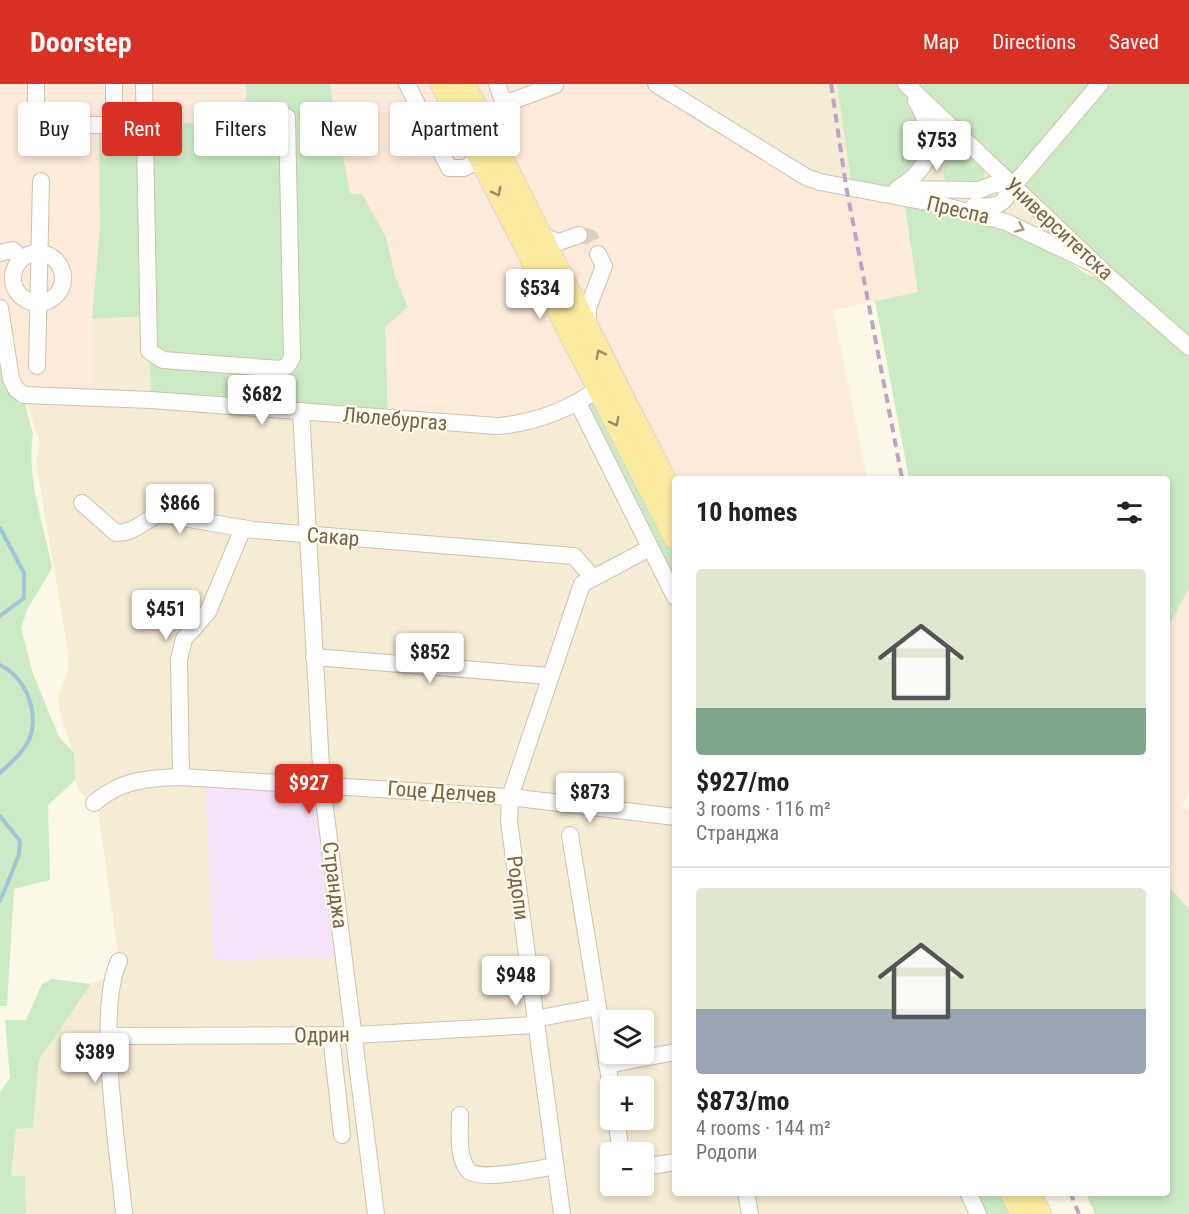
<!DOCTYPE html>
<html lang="en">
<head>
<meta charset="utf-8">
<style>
  :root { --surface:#fff; --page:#f6f6f6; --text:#222; --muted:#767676; --line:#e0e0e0; --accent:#d93025 }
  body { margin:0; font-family:"Roboto Condensed",sans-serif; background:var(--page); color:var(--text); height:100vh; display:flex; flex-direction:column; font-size:22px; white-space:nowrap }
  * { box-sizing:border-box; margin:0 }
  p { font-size:20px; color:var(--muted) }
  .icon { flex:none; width:33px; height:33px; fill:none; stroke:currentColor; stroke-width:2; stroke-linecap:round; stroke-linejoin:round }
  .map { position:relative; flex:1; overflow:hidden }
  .details { position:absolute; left:672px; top:392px; width:498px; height:720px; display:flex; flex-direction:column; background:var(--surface); border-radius:6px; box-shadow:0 3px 9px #0003 }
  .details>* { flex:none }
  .top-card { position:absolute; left:18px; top:18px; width:564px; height:54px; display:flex; gap:12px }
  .controls { position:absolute; left:600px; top:926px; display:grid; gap:12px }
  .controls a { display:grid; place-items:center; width:54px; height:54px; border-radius:6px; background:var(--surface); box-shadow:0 3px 9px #0003; font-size:30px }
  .price { position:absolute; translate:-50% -51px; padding:0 14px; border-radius:6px; background:#fff; color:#222; font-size:20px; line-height:39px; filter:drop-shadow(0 2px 3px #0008) }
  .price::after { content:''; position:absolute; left:50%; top:36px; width:18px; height:14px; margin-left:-9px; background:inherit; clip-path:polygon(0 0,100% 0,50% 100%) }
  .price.current { background:var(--accent); color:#fff }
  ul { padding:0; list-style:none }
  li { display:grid; align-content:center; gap:12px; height:318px; padding:0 24px }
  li+li { border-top:2px solid var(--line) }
  li span { display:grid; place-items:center; height:186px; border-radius:6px; color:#555 }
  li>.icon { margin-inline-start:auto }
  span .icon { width:108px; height:108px; fill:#fffc; stroke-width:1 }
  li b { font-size:26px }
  h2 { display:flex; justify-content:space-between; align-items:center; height:72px; padding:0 24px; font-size:26px }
  .pill { padding:0 21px; border-radius:6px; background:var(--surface); box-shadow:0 3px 9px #0003; font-size:21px; line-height:54px }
  .pill.current { background:var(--accent); color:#fff }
  header { display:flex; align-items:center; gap:36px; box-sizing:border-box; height:84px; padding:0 30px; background:var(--accent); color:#fff }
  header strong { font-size:28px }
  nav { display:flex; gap:33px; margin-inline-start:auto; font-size:21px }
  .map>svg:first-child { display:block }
</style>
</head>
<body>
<header>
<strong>Doorstep</strong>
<nav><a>Map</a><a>Directions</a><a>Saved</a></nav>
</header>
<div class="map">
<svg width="1189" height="1130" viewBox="0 0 1189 1130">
  <rect width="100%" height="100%" fill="#fcf8e7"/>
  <g fill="#f4ecd5" fill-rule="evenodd">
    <polygon points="657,0 1189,0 1119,201 1089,190 1027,147 820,98"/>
    <path d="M148,232L151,316L578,319L675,454V1108L1011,1109L1022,1130H26L25,1093L11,1092L16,1045L33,1044L39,976L91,900L112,891L119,877L98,726L94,719L79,708L75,696L73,669L60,628L58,614L68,585V568L36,379L40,359L24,311L92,235ZM610,936H644V969H610ZM610,1002H644V1035H610ZM610,1068H644V1101H610Z"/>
  </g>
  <g fill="#fcebda">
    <polygon points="0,0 656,0 806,93 902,113 918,208 833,226 867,394 675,394 598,305 523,340 301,327 148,232 92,235 93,314 24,311 0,224"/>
    <polygon points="1189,504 1189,710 1182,723 1189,727 1189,825 1167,801 1167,546"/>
  </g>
  <polygon fill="#f5e3f9" points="205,694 322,700 344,873 213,876"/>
  <g fill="#cceac5" fill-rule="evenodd">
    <polygon points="246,0 330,0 350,110 362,110 386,153 395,192 408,223 385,243 388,334 151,316 148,232 92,235 100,144 99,49 145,41 245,37"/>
    <path d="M837,0H1189V504L1167,546V394H909L875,217L918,208L903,113L852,103ZM908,3L1117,200L1086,190L1027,147L903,112L929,45Z"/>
    <path d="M965,62C977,75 990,83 982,101L947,100C939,86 948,73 957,63Z"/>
    <path d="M0,224L33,350C26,395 44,441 52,484L27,526L21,544L33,590L59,653L74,669L75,696L48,721L50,796L14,805L7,922H0Z"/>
    <polygon points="598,305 675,454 675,513 578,319"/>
    <polygon points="1167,801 1189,825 1189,1130 1095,1130 1086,1109 1167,1108"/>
    <polygon points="52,895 91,900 39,976 33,1044 16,1045 11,1092 25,1092 26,1130 0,1130 0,1008 10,994 5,936 26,936 42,900"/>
    <polygon points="968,1109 1011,1109 1022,1130 978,1130"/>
  </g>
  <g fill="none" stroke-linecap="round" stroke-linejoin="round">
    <g stroke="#a1c4d8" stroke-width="4">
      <polyline points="0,444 24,489 24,514 0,532"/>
      <path d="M0,581C27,593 43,636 26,661C20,672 9,680 0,689"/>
      <polyline points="0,732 20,757 19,771 0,817"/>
    </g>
    <polyline stroke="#dad3c0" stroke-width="16" stroke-dasharray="16 8" stroke-linecap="butt" points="579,151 590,153 598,170"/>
    <defs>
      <g id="minor">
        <polyline points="36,0 36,33 41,41 106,41 114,34 114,0"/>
        <polyline points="144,0 149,267 163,276 281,285 287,282 292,274 287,33"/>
        <polyline points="407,0 449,84 464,84 481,75"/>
        <polyline points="497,0 503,17 507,19 555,1"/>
        <polyline points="656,0 806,93 820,98 937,120 1006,138 1098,182"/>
        <polyline points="906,0 1107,191 1189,263"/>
        <path d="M897,105C935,82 938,54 916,17"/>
        <polyline points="898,105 979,106 995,100 1013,102"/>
        <path d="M974,122C998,123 1002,123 1013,102L1100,0"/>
        <polyline points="539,151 559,158 579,151"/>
        <circle cx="38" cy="194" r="25"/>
        <polyline points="0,169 13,166 21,175"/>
        <path d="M0,224L11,295L16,305L24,311L151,316L497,342C535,339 567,327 598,305"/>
        <polyline points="588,242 588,224 604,182 598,170"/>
        <polyline points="37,282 41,97"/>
        <polyline points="578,319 675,513"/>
        <polyline points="301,327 322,700 376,1130"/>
        <path d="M82,419L116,449C136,449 144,435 161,430L253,446L574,472L593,494"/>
        <polyline points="314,573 549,592"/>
        <polyline points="181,693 179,575 184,555 208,528 243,444"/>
        <path d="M94,719C120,696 148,694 181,693L510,713L675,733"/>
        <polyline points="570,751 611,1002"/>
        <path d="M119,877C95,926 119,1071 124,1130"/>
        <polyline points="535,935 598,923"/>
        <polyline points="331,951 342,1051"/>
        <polyline points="108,952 354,951 536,941"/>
        <polyline points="607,981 675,968"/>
        <path d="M460,1031C460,1047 457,1073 468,1086C478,1098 539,1085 555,1082"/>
        <polyline points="616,1035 621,1068"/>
        <polyline points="644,1083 675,1078"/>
        <polyline points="746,1108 750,1130"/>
        <polyline points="968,1108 978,1130"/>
        <polyline points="562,1130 509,737 510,713 582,500 650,464"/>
      </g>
      <g id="major">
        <polyline points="442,0 675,454"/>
        <polyline points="464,0 675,416"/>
        <polyline points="1011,1108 1022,1130"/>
        <polyline points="1029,1108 1040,1130"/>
      </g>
    </defs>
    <use href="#minor" stroke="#cec2ad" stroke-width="18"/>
    <use href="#major" stroke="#dbd6d0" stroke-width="24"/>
    <use href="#minor" stroke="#fff" stroke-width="16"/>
    <use href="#major" stroke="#faeba0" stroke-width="22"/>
    <g stroke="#bea4c6" stroke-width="4" stroke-dasharray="9 6" stroke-linecap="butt">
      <polyline points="831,0 846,102 902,394"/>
      <polyline points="1070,1108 1079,1130"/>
    </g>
  </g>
  <defs><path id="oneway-chevron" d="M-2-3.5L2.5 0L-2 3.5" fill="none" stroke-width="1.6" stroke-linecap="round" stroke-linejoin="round" transform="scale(1.5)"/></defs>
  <g stroke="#9e8c64">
    <use href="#oneway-chevron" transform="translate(497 108) rotate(63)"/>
    <use href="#oneway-chevron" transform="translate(600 270) rotate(-117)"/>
    <use href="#oneway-chevron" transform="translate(615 338) rotate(63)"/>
  </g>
  <use stroke="#a69a8a" href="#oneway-chevron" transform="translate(1020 144) rotate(24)"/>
  <g text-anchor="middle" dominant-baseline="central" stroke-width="4.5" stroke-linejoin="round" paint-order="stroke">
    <g font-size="21" fill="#76634b" stroke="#fffbed">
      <text transform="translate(958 126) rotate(13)">Преспа</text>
      <text transform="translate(1059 145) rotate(43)">Университетска</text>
      <text transform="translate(395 335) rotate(5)">Люлебургаз</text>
      <text transform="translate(333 453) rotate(5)">Сакар</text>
      <text transform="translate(442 708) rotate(4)">Гоце Делчев</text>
      <text transform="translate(335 801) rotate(83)">Странджа</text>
      <text transform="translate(518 804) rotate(83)">Родопи</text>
      <text transform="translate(322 951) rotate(-1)">Одрин</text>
    </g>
  </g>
</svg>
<div class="controls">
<a><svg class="icon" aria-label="layers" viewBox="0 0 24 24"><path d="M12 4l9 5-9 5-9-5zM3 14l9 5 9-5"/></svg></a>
<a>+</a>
<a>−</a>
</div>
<b class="price" style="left:937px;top:88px">$753</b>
<b class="price" style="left:540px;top:236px">$534</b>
<b class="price" style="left:262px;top:342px">$682</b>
<b class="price" style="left:180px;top:451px">$866</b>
<b class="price" style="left:166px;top:557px">$451</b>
<b class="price" style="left:430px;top:600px">$852</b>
<b class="price current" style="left:309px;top:731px">$927</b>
<b class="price" style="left:590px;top:740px">$873</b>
<b class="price" style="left:516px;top:923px">$948</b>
<b class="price" style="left:95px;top:1000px">$389</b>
<div class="top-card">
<a class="pill">Buy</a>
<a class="pill current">Rent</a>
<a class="pill">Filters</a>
<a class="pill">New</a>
<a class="pill">Apartment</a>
</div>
<section class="details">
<h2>10 homes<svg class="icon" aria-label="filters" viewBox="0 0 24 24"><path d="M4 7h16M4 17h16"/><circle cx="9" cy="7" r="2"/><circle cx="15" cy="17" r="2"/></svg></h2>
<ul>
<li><span style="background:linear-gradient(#dfe7d0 75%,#7fa58c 0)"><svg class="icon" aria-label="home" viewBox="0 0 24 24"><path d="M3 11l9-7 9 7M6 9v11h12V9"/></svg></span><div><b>$927/mo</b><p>3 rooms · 116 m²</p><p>Странджа</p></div></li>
<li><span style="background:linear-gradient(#dfe7d0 65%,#9aa5b1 0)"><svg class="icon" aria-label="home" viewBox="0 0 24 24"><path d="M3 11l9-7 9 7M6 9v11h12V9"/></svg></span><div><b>$873/mo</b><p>4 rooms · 144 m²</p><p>Родопи</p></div></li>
</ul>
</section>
</div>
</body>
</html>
